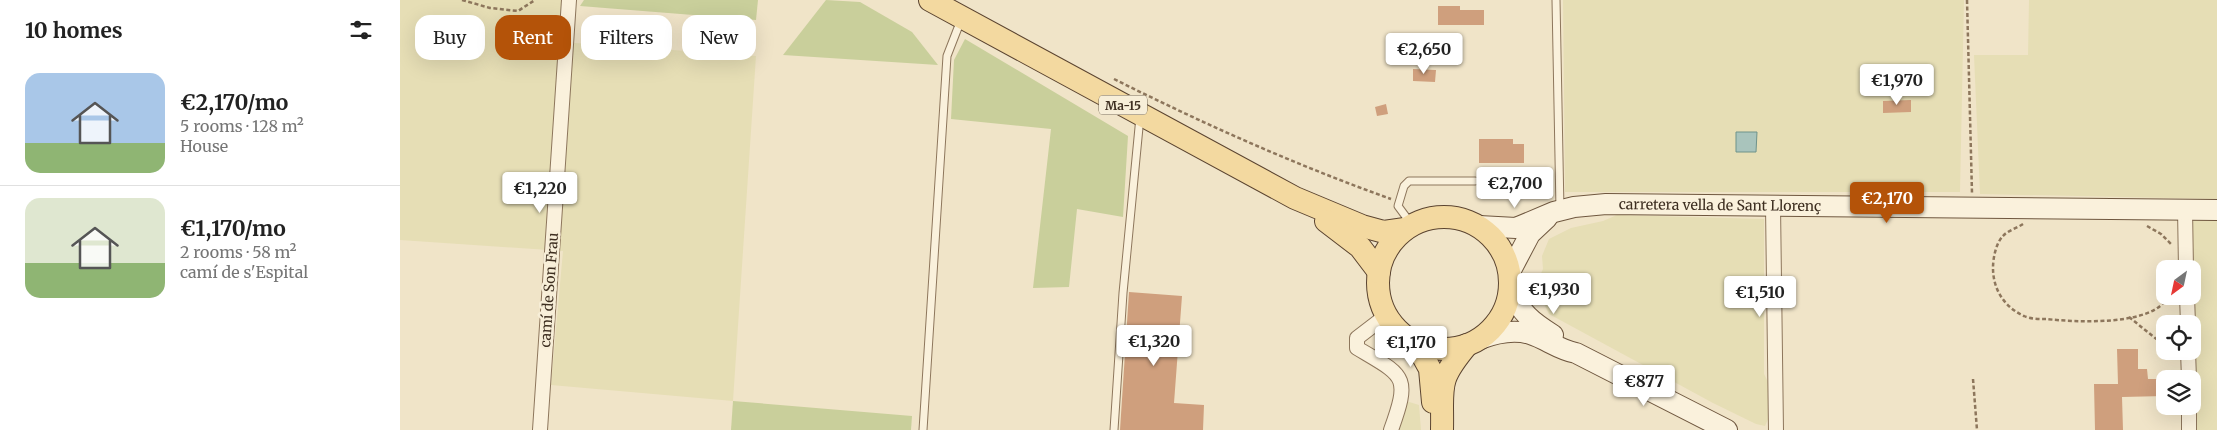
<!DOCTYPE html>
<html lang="en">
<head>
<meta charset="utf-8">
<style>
  :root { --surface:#fff; --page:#f6f6f6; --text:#222; --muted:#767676; --line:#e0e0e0; --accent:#b45309 }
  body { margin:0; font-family:Merriweather,serif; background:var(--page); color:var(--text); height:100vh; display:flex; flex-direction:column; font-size:19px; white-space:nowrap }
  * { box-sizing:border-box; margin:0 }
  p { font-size:16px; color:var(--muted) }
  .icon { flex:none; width:28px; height:28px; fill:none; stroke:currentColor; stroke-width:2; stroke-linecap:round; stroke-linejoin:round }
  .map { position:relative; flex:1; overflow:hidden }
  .side { display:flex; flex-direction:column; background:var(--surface); width:400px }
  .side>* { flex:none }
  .banner { position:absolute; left:15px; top:15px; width:475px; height:45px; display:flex; gap:10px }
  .needle { width:32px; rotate:213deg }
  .controls { position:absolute; left:1756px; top:260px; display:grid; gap:10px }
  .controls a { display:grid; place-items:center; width:45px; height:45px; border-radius:10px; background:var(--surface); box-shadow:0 5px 20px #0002; font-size:25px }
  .price { position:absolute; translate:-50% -42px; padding:0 11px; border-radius:5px; background:#fff; color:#222; font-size:16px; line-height:32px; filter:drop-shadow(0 1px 2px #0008) }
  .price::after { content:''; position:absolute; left:50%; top:30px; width:15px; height:11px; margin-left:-8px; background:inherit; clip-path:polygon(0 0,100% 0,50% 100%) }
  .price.current { background:var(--accent); color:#fff }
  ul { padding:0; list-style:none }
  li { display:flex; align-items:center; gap:15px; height:125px; padding:0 25px }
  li+li { border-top:1px solid var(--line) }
  li span { display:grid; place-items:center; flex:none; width:140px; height:100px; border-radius:15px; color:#555 }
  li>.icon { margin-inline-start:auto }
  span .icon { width:60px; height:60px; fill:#fffc; stroke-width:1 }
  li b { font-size:21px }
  h2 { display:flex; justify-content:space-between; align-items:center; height:60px; padding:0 25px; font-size:21px }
  .tag { padding:0 18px; border-radius:15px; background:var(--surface); box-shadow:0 5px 20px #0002; font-size:18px; line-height:45px }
  .tag.current { background:var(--accent); color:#fff }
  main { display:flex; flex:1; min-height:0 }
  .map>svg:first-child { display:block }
</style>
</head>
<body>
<main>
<section class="side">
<h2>10 homes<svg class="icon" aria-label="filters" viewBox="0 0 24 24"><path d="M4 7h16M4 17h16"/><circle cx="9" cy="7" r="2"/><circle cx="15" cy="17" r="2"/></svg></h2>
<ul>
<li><span style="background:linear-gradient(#a9c7e8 70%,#8fb573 0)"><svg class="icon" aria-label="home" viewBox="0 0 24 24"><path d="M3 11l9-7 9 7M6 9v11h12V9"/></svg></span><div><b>€2,170/mo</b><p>5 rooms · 128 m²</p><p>House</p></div></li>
<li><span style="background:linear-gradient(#dfe7d0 65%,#8fb573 0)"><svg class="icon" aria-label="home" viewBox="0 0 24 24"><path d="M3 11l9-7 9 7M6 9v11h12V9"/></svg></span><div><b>€1,170/mo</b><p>2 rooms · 58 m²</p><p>camí de s'Espital</p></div></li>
</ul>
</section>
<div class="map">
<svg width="1817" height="430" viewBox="0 0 1817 430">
  <rect width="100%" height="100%" fill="#f0e4c8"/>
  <g fill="#e6deb5">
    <polygon points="0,0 163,0 161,42 356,56 333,401 151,385 163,251 0,240"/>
    <polygon points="1163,0 1564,0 1560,192 1165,192"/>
    <polygon points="1629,0 1817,0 1817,199 1580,194 1574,55 1628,55"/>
    <polygon points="1217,215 1364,219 1364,374 1369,384 1370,415 1365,426 1356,424 1313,403 1149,314 1137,290 1137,282 1143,269 1142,256 1149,239 1171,228 1203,221"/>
    <polygon points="1794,220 1817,221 1817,430 1796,430 1791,227"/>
    <polygon points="1006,401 1019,405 1021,430 996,430"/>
  </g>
  <g fill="#c9cf9b">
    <polygon points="184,0 358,0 356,20 180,6"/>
    <polygon points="426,0 460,2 512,32 538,65 383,55"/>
    <polygon points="565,39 728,136 723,217 677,209 669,287 633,288 651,129 551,119 554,60"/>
    <polygon points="333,401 512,416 511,430 331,430"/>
  </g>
  <polygon fill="#a9c4bc" stroke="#6f938a" points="1336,132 1357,132 1356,152 1336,152"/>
  <g fill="#cf9f7d">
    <polygon points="1038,6 1060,6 1060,10 1084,10 1084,25 1038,25"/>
    <polygon points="1013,69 1036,70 1035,82 1013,81"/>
    <polygon points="1511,100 1511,112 1483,113 1483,101"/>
    <polygon points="986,104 988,114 977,116 975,107"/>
    <polygon points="1079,139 1113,139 1113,144 1124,144 1124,163 1079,163"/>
    <polygon points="729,292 782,296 774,403 804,405 803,430 720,430"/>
    <polygon points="1717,349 1738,349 1738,369 1747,369 1748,379 1765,379 1765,396 1722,397 1723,430 1695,430 1694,384 1718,384"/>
  </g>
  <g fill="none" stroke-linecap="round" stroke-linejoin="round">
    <defs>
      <g id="lane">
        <polyline points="1156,0 1160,210"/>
        <polyline points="1012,225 998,206 1004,186 1009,181 1075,181"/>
        <polyline points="523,430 547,56 561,20"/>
        <polyline points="714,430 723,293 740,117"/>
      </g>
      <g id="street">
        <polyline points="1373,206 1376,430"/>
        <polyline points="1785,209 1786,269"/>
        <polyline points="1787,296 1788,324"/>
        <path d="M987,315L957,338V348C1004,376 1011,375 991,430"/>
        <polyline points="1788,351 1789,379"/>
        <polyline points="1789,406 1789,430"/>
        <polyline points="140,430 169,0"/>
      </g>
      <g id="secondary">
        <path id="s1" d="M1079,226L1116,228L1154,212L1174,207L1206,204L1817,210"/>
        <polyline points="1110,272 1130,234 1147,218"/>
        <path d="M1111,288C1120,313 1132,322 1153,335"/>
        <path d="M1080,339C1096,333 1113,329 1130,334C1146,339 1159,350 1176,353L1327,430"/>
      </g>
      <g id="primary">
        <polyline points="530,0 895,198 962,226 984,232 1005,229"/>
        <circle cx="1044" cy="283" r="66"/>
        <polyline points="926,221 960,247 979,272"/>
        <polyline points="1015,342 1030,369 1033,402"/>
        <path d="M1042,430C1043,386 1036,382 1067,345"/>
      </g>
    </defs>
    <use href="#lane" stroke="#8d765c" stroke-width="9"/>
    <use href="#street" stroke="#8d765c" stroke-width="16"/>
    <use href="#secondary" stroke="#6f573f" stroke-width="22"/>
    <use href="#primary" stroke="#5b4430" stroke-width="24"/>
    <g stroke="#8d765c" stroke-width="2.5" stroke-dasharray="4 2.5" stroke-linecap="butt">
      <polyline points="62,0 90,8 118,11 135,0"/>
      <polyline points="1567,0 1572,193"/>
      <path d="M714,79C804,124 896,165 991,199"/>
      <path d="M1623,224C1617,228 1607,231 1603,236C1596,243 1593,258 1593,268C1593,289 1604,307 1624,316C1630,319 1640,319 1646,319C1674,322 1755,327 1768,296"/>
      <polyline points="1747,226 1761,234 1772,245"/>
      <polyline points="1729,317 1765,346"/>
      <polyline points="1573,379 1577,430"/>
    </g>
    <use href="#lane" stroke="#faf1dc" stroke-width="7"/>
    <use href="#street" stroke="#faf1dc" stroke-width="14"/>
    <use href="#secondary" stroke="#faf1dc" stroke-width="20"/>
    <use href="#primary" stroke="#f3d9a0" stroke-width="22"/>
  </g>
  <g text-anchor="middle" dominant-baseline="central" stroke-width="5" stroke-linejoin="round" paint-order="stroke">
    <rect fill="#f7eed8" stroke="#756857" stroke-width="1" x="699" y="95.5" width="48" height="19" rx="4"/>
    <g font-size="12" font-weight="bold" fill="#3d2e20">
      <text x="723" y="105">Ma-15</text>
    </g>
    <g font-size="14" fill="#3d2e20" stroke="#f7eed8">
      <text stroke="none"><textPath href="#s1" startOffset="245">carretera vella de Sant Llorenç</textPath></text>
      <text transform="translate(149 290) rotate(-86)">camí de Son Frau</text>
    </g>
  </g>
</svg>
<div class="controls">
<a><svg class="needle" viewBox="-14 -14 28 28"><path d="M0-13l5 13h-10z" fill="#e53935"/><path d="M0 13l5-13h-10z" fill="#767676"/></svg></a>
<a><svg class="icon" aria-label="locate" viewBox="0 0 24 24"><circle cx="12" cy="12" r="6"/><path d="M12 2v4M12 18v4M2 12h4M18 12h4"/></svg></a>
<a><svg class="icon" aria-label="layers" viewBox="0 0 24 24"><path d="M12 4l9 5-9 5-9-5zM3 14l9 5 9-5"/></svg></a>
</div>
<b class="price" style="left:1024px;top:75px">€2,650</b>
<b class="price" style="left:1497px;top:106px">€1,970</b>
<b class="price" style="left:1115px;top:209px">€2,700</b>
<b class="price" style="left:140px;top:214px">€1,220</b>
<b class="price current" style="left:1487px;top:224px">€2,170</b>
<b class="price" style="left:1154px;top:315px">€1,930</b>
<b class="price" style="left:1360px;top:318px">€1,510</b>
<b class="price" style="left:754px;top:367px">€1,320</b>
<b class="price" style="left:1011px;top:368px">€1,170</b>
<b class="price" style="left:1244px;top:407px">€877</b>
<div class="banner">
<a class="tag">Buy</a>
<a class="tag current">Rent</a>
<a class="tag">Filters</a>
<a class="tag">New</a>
</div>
</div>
</main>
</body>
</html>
